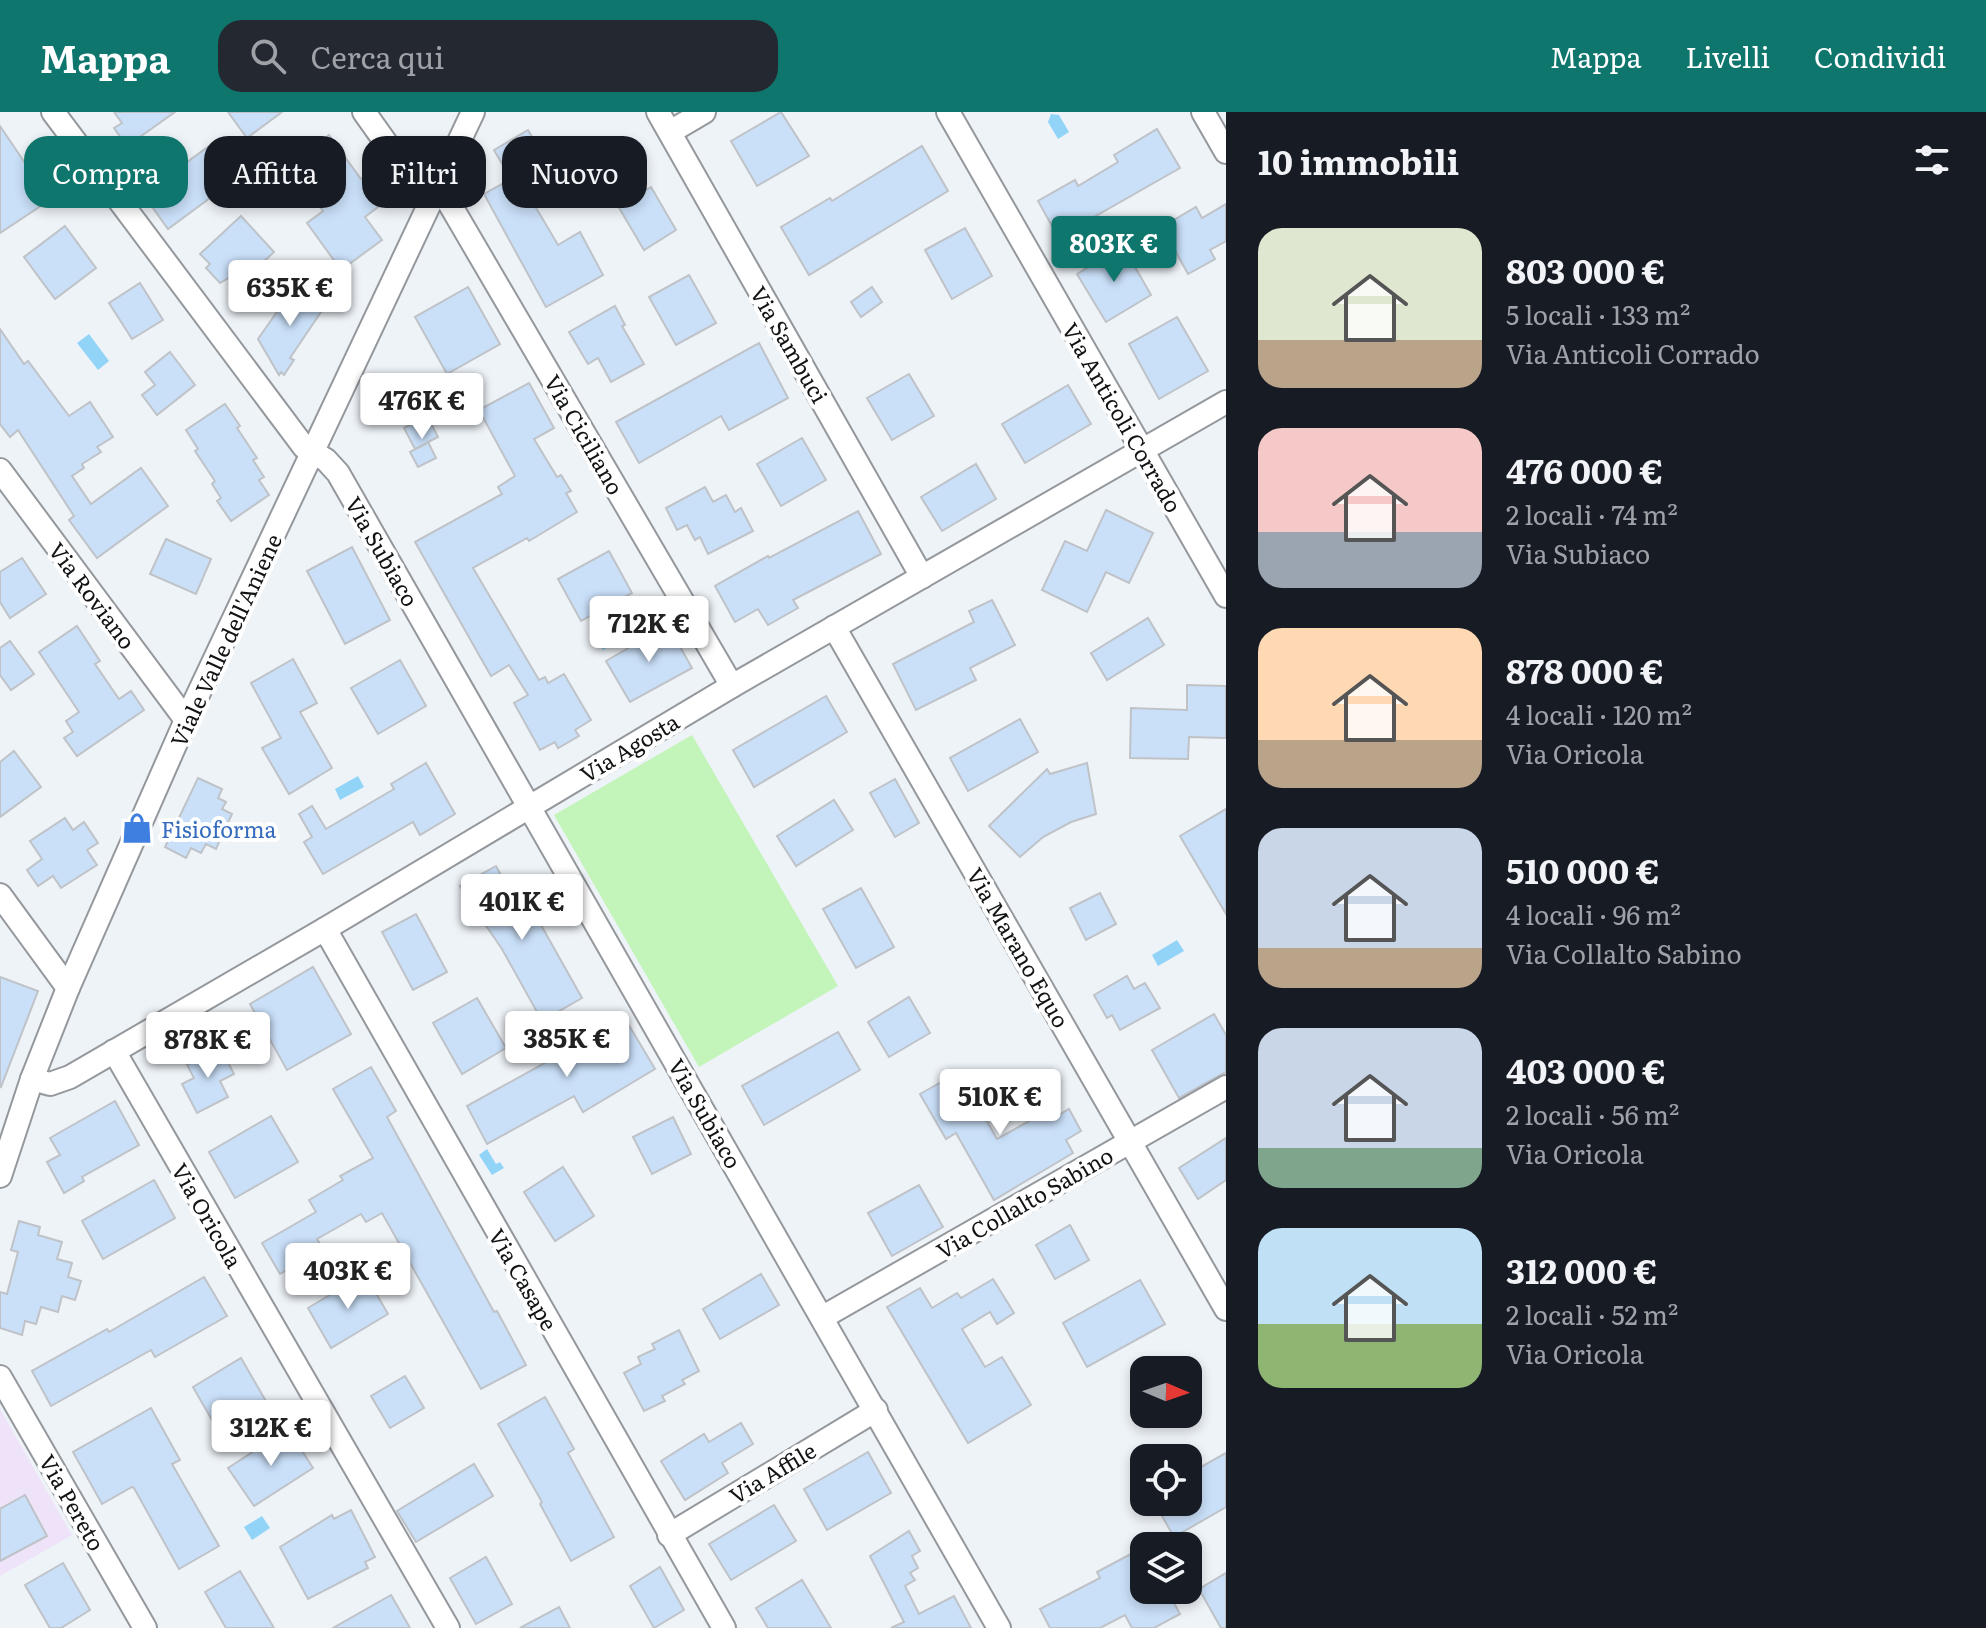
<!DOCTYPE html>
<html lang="it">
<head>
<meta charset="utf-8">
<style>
  :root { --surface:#171b24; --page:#242831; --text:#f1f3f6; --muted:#9ea1a6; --accent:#0f766e }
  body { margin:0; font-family:Literata,serif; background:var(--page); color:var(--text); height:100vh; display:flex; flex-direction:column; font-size:30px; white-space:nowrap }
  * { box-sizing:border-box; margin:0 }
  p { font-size:26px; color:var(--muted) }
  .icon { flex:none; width:44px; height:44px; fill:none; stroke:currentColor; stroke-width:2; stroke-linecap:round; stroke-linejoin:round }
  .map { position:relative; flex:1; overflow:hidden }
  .side { display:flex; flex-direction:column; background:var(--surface); width:760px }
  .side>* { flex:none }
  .banner { position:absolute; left:24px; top:24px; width:760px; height:72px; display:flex; gap:16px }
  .needle { width:52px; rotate:92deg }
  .buttons { position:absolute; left:1130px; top:1244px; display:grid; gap:16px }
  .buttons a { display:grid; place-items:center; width:72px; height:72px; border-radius:16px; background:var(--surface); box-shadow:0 4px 12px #0003; font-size:40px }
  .price { position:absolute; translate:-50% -68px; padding:0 18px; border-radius:8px; background:#fff; color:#222; font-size:26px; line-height:52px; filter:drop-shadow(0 2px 4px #0008) }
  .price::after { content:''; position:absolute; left:50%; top:48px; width:24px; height:18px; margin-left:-12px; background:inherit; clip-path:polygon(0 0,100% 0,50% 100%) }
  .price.active { background:var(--accent); color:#fff }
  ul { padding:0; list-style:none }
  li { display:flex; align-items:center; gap:24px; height:200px; padding:0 32px }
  li span { display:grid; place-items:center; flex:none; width:224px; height:160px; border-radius:24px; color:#555 }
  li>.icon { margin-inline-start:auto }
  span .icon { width:96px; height:96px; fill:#fffc; stroke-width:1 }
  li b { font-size:34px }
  h2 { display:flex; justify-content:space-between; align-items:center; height:96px; padding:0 32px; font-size:34px }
  .tag { padding:0 28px; border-radius:24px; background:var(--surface); box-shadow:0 4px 12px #0003; font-size:28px; line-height:72px }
  .tag.active { background:var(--accent); color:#fff }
  header { display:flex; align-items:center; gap:48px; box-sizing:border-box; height:112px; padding:0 40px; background:var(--accent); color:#fff }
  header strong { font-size:38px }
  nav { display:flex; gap:44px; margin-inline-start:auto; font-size:28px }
  .search { width:560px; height:72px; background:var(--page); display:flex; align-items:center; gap:20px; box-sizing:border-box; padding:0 28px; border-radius:24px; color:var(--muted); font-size:30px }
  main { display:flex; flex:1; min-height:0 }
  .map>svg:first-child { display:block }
</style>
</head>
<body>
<header>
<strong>Mappa</strong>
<div class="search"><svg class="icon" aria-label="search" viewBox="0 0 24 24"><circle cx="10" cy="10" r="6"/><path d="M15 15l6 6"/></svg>Cerca qui</div>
<nav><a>Mappa</a><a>Livelli</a><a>Condividi</a></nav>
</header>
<main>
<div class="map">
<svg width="1226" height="1516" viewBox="0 0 1226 1516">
  <rect width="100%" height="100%" fill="#eef3f8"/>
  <polygon fill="#eee3f8" points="0,1297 72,1423 0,1464"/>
  <polygon fill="#c3f4ba" points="692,623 838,874 699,955 554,703"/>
  <g fill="#92d4f8">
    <polygon points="1051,2 1059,3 1069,20 1058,27 1048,10"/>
    <polygon points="89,222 109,249 98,258 77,231"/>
    <polygon points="614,518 620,528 603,538 597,527"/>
    <polygon points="358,664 364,675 340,688 335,677"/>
    <polygon points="1177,828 1184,839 1158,854 1152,843"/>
    <polygon points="487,1037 496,1052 500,1050 504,1056 492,1063 479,1043"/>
    <polygon points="262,1404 270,1416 252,1428 244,1415"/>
  </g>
  <g fill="#cae0f9" stroke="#bfc3c8" stroke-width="2">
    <polygon points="114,0 175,0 127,34 114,16 122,11"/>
    <polygon points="228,0 282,0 247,26"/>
    <polygon points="781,0 809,44 757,74 731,29"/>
    <polygon points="0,14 29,57 51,43 71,74 0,121"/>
    <polygon points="1157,17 1180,56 1085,110 1084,108 1076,113 1074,110 1056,121 1038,89 1075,68 1078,74 1118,50 1114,43"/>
    <polygon points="528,18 563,78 535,94 558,133 580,120 603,163 546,195 484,82 511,67 494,38"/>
    <polygon points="329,23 361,67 383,50 402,77 365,105 382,128 341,158 307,111 323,99 292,57"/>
    <polygon points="212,32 237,66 168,117 143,82"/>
    <polygon points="922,34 948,79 809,163 781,115 830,86 832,89"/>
    <polygon points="651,75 676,118 644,138 618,94"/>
    <polygon points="1226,92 1226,129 1210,138 1215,147 1188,162 1162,115 1196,95 1202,106"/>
    <polygon points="241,104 274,140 247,165 242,158 220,171 206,156 210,152 200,142"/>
    <polygon points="65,114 96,156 55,187 24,145"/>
    <polygon points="965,116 992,164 952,187 925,138"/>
    <polygon points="1123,134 1151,183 1106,210 1077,162"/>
    <polygon points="689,163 716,211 676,233 649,185"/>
    <polygon points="140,171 163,208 132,227 109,191"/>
    <polygon points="295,174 325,194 290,246 294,248 284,263 281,260 279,263 258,227"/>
    <polygon points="468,175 500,232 447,262 415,205"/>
    <polygon points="872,175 882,190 861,205 851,190"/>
    <polygon points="615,194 625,213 622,214 644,252 611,270 598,246 588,252 569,220"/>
    <polygon points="1177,205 1208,259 1159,287 1129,232"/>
    <polygon points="0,217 24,252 28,249 69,304 90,290 113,325 97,335 101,340 82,352 84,356 72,364 91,392 141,356 168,394 97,446 69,408 74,404 18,318 10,325 0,312"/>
    <polygon points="759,231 788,286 729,318 721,304 639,351 616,310"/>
    <polygon points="170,240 195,273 157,303 142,283 155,273 145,260"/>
    <polygon points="909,262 934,304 892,328 867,286"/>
    <polygon points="529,271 554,316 534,327 557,365 561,363 571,379 566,381 577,400 529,429 527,426 473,456 539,568 545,565 548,571 564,562 591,608 575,618 579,624 558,636 555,630 540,638 514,591 528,583 509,553 491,564 415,430 502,382 498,375 515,364 479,298"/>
    <polygon points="1068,273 1091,312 1025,351 1002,312"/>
    <polygon points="225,292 240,314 237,316 257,346 253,348 264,365 259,368 269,383 231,409 217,389 221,386 212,372 215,369 195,339 198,337 186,318"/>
    <polygon points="427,304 438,325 428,330 436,346 418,355 410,340 427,331 415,337 404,316"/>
    <polygon points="802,326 826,368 781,394 757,352"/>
    <polygon points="976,352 996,387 942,419 921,385"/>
    <polygon points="705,375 713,390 726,383 735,400 741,396 753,419 708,442 700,425 695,428 687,413 677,418 666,396"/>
    <polygon points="1106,398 1153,421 1129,471 1106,460 1087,500 1042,478 1065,429 1087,439"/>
    <polygon points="858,399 881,442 793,488 798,496 768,513 758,497 735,510 715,474 768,444 769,446"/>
    <polygon points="166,427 211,447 196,482 150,462"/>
    <polygon points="352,435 390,508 345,532 307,459"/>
    <polygon points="609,439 632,481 581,509 558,467"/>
    <polygon points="22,446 46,482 10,506 0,490 0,460"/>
    <polygon points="992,488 1015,533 970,556 976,568 916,598 893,552 974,510 969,499"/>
    <polygon points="1148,506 1164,533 1107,568 1091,541"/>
    <polygon points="668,513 692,556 630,590 606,549"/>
    <polygon points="77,514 100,549 95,552 119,587 131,579 144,598 77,644 64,626 73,620 66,609 79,600 39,540"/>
    <polygon points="10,529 34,562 11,578 0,563 0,536"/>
    <polygon points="293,547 317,591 300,600 332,656 289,682 262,636 281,626 251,571"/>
    <polygon points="400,548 426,594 378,622 351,576"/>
    <polygon points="1187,573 1226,574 1226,626 1189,625 1188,647 1130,646 1131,596 1187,598"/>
    <polygon points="826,584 847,620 754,675 733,638"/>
    <polygon points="1020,607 1038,640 968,679 950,646"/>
    <polygon points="14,639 41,675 0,705 0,650"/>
    <polygon points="426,651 455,702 420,723 413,710 323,762 304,730 312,725 299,702 312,694 326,717 394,677 391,672"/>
    <polygon points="1087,651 1096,702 1071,710 1043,725 1020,745 989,714 1047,657 1050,662"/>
    <polygon points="198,666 222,677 218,686 226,690 222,697 232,702 216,737 206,732 201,741 191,736 186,746 165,735"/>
    <polygon points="895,667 919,711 895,725 870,681"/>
    <polygon points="834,688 853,718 796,754 777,724"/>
    <polygon points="1226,697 1226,802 1180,724"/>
    <polygon points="65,706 73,718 84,710 98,731 87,738 97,753 61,776 53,764 38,774 27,758 42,747 30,729"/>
    <polygon points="496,754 502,765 506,763 515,779 518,777 526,792 528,790 582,886 542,909 502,837 476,799 474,801 460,774"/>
    <polygon points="861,776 894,835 856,856 823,797"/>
    <polygon points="1100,781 1116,812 1086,828 1070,796"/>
    <polygon points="416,802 447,860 413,878 382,820"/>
    <polygon points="313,855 351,922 287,958 250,892"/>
    <polygon points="1127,864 1134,877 1145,871 1160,896 1120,918 1112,903 1107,906 1094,883"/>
    <polygon points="0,865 38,879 1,975 0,974"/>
    <polygon points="909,885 930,921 889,945 868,910"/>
    <polygon points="477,886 506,936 462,962 433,911"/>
    <polygon points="621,900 655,957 583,1000 574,984 487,1032 467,994 552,947 549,943"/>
    <polygon points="1214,902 1226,923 1226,960 1179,986 1152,938"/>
    <polygon points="838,920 860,958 764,1013 742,974"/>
    <polygon points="220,935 234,962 220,969 228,985 197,1001 182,972 194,966 187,953"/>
    <polygon points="371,955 396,999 387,1005 494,1200 497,1199 526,1253 481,1277 382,1101 366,1110 361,1102 317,1127 323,1137 280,1162 262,1131 316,1100 309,1088 343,1068 340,1064 373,1046 333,977"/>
    <polygon points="959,960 997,1027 1047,999 1052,1007 1069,997 1081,1019 1066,1028 1073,1041 994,1088 956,1021 946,1027 920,982"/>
    <polygon points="115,989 139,1033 82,1065 84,1069 64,1081 47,1050 60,1043 50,1026"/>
    <polygon points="271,1004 298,1050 235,1086 209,1040"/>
    <polygon points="673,1005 691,1042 652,1062 633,1025"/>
    <polygon points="1226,1026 1226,1068 1198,1087 1179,1056"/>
    <polygon points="563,1055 594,1104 555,1129 524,1080"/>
    <polygon points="154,1068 175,1106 103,1147 82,1109"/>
    <polygon points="919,1073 943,1115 892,1144 868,1101"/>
    <polygon points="19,1109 40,1115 38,1123 62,1130 57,1147 72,1151 68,1165 81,1169 75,1188 62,1184 58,1200 41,1195 36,1212 25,1209 22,1223 0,1216 0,1180 7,1182 18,1140 11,1138"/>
    <polygon points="1070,1113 1089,1148 1055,1167 1036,1133"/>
    <polygon points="365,1162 388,1202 331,1236 308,1196"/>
    <polygon points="761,1162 779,1193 720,1227 703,1197"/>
    <polygon points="204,1165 227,1204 155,1245 151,1238 51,1294 32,1259 107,1217 109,1220"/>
    <polygon points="993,1167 1014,1201 997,1212 990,1200 962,1217 985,1255 1002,1245 1031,1293 968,1331 887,1195 920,1176 932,1196 957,1181 961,1186"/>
    <polygon points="1140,1168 1165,1212 1087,1255 1063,1211"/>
    <polygon points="679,1218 699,1259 682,1268 685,1272 662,1284 665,1289 644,1299 624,1261 641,1252 638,1245 655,1237 652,1232"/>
    <polygon points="241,1246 267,1291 219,1320 193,1275"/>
    <polygon points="405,1264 424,1296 390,1316 371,1284"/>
    <polygon points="545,1285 574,1337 568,1341 614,1425 571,1449 540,1392 542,1390 498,1312"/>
    <polygon points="151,1296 180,1348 172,1352 219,1434 179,1457 134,1376 132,1375 102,1392 73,1340"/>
    <polygon points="741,1311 753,1332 722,1351 728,1361 685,1388 661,1349 704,1322 709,1330"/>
    <polygon points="288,1317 313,1356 254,1394 228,1356"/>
    <polygon points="868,1340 891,1381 827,1418 804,1377"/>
    <polygon points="1226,1341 1226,1395 1174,1425 1154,1390 1188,1390 1188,1362"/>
    <polygon points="474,1352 493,1384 416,1430 397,1399"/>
    <polygon points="25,1383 47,1424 0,1449 0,1397"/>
    <polygon points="774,1393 796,1429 731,1468 709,1432"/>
    <polygon points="351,1398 375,1445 365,1450 368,1456 308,1487 280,1435 332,1403 334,1407"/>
    <polygon points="909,1419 920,1439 912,1444 918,1456 910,1461 915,1468 905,1474 919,1502 954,1484 971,1516 891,1516 904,1510 870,1444"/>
    <polygon points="1144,1435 1144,1478 1167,1478 1180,1502 1154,1516 1132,1516 1125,1503 1100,1516 1050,1516 1040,1497 1100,1466 1097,1460"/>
    <polygon points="486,1445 512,1492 476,1512 450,1466"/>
    <polygon points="63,1451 90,1498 61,1516 50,1516 25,1473"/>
    <polygon points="660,1455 684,1498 654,1516 630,1474"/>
    <polygon points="240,1459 274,1516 226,1516 205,1480"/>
    <polygon points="1226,1461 1226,1516 1221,1516 1199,1477"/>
    <polygon points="802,1468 831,1516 768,1516 756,1496"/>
    <polygon points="391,1483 410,1516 333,1516"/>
    <polygon points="559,1495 570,1516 520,1516"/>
  </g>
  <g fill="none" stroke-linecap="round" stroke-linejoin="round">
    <defs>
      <g id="street">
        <polyline points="53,0 304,335 326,348 338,361 999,1516"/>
        <polyline points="364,0 428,90"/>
        <polyline points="658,0 922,465"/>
        <polyline points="948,0 1226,484"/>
        <polyline points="1203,0 1226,40"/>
        <polyline points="670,20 704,0"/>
        <polyline points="438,72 732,574"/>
        <polyline points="0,358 186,608"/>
        <polyline points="834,515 1226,1197"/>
        <polyline points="0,783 68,876"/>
        <polyline points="325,817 724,1516"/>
        <polyline points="114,939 448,1516"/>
        <polyline points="32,967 50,972 70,965 325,817 732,574 1226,290"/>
        <polyline points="0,1064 32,967 68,876 186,608 473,0"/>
        <polyline points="823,1205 1226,975"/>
        <polyline points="0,1265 145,1516"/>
        <polyline points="669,1423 876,1298"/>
      </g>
    </defs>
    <use href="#street" stroke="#94989d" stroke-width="26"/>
    <use href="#street" stroke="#fff" stroke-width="22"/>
  </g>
  <defs>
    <symbol id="shop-bare" viewBox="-9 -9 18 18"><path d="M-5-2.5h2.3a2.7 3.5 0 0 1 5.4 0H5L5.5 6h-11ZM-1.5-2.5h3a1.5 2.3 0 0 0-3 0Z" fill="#3f7fe0" stroke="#fff" stroke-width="2.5" paint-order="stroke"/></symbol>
  </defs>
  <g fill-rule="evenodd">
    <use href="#shop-bare" x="115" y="694" width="44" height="44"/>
  </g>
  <g text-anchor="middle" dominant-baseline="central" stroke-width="8" stroke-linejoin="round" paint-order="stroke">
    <g font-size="22" fill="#111315" stroke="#fff">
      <text transform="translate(790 232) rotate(60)">Via Sambuci</text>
      <text transform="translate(1123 305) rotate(60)">Via Anticoli Corrado</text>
      <text transform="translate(585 322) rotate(60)">Via Ciciliano</text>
      <text transform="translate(383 439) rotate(60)">Via Subiaco</text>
      <text transform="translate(93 483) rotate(53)">Via Roviano</text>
      <text transform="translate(225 528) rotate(-65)">Viale Valle dell'Aniene</text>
      <text transform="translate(629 635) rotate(-31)">Via Agosta</text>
      <text transform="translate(1019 835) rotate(60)">Via Marano Equo</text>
      <text transform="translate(706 1001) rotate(60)">Via Subiaco</text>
      <text transform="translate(1024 1090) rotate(-30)">Via Collalto Sabino</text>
      <text transform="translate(208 1103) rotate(60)">Via Oricola</text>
      <text transform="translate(524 1167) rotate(60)">Via Casape</text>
      <text transform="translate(772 1360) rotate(-31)">Via Affile</text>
      <text transform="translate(73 1390) rotate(60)">Via Pereto</text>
    </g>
    <g font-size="22" fill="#366cbe" stroke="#fff" text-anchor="start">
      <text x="161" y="716">Fisioforma</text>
    </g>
  </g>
</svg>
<div class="buttons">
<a><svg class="needle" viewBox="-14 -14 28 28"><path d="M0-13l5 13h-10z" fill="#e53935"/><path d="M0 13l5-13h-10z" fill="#9ea1a6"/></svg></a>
<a><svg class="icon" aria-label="locate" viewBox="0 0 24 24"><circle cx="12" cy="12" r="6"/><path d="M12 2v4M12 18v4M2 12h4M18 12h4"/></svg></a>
<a><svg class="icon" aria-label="layers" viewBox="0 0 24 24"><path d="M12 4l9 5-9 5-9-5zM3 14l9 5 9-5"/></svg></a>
</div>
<b class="price active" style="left:1114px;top:172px">803K €</b>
<b class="price" style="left:290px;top:216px">635K €</b>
<b class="price" style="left:422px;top:329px">476K €</b>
<b class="price" style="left:649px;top:552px">712K €</b>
<b class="price" style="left:522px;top:830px">401K €</b>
<b class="price" style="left:567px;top:967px">385K €</b>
<b class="price" style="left:208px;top:968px">878K €</b>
<b class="price" style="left:1000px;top:1025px">510K €</b>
<b class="price" style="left:348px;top:1199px">403K €</b>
<b class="price" style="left:271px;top:1356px">312K €</b>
<div class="banner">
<a class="tag active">Compra</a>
<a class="tag">Affitta</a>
<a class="tag">Filtri</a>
<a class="tag">Nuovo</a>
</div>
</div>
<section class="side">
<h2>10 immobili<svg class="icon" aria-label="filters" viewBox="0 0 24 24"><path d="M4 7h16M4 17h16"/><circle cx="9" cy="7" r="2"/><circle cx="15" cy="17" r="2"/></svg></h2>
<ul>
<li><span style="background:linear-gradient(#dfe7d0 70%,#b9a48a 0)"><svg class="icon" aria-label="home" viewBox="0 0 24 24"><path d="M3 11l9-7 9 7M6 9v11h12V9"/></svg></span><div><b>803 000 €</b><p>5 locali · 133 m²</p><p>Via Anticoli Corrado</p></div></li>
<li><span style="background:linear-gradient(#f6c9c9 65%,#9aa5b1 0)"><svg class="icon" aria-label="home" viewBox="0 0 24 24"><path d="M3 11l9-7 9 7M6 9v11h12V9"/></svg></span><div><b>476 000 €</b><p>2 locali · 74 m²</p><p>Via Subiaco</p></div></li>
<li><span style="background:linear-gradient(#ffd9b3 70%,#b9a48a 0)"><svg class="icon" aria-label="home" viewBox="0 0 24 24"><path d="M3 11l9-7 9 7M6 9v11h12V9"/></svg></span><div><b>878 000 €</b><p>4 locali · 120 m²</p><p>Via Oricola</p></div></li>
<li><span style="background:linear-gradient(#c9d6e8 75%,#b9a48a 0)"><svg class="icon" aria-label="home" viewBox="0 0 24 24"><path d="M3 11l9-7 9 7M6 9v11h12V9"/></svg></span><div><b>510 000 €</b><p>4 locali · 96 m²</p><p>Via Collalto Sabino</p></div></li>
<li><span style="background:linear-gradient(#c9d6e8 75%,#7fa58c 0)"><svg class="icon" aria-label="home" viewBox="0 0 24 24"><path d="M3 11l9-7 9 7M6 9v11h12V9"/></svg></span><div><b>403 000 €</b><p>2 locali · 56 m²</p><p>Via Oricola</p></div></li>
<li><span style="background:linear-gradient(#bfe0f5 60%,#8fb573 0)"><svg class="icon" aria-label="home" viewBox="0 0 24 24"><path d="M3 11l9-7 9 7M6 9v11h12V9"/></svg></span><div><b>312 000 €</b><p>2 locali · 52 m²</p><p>Via Oricola</p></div></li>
</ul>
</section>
</main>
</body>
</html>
